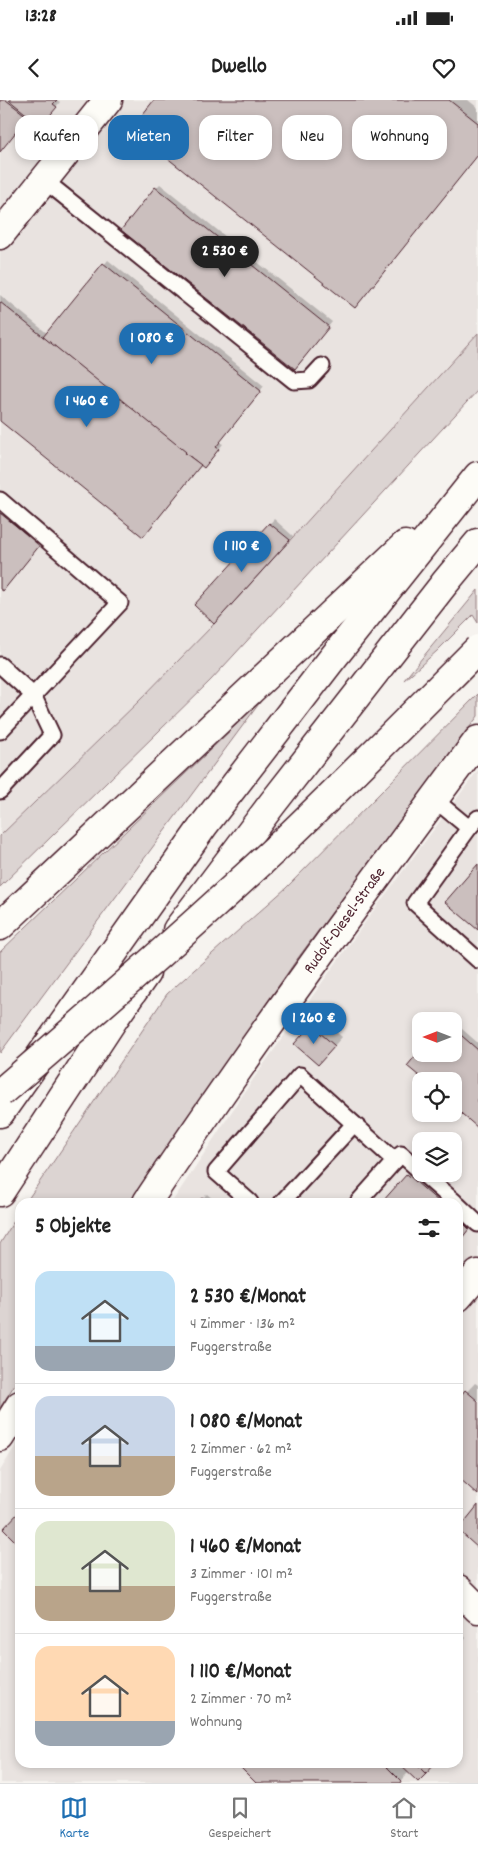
<!DOCTYPE html>
<html lang="de">
<head>
<meta charset="utf-8">
<style>
  :root { --surface:#fff; --page:#f2f2f2; --text:#222; --muted:#767676; --line:#e0e0e0; --accent:#1f6fb2 }
  body { margin:0; font-family:Dekko,sans-serif; background:var(--page); color:var(--text); height:100vh; display:flex; flex-direction:column; font-size:19px; white-space:nowrap }
  * { box-sizing:border-box; margin:0 }
  p { font-size:16px; color:var(--muted) }
  .icon { flex:none; width:28px; height:28px; fill:none; stroke:currentColor; stroke-width:2; stroke-linecap:round; stroke-linejoin:round }
  .map { position:relative; flex:1; overflow:hidden }
  .drawer { position:absolute; left:15px; top:1098px; width:448px; height:570px; display:flex; flex-direction:column; background:var(--surface); border-radius:15px; box-shadow:0 2px 8px #0003 }
  .drawer>* { flex:none }
  .banner { position:absolute; left:15px; top:15px; width:449px; height:45px; display:flex; gap:10px }
  .needle { width:32px; rotate:270deg }
  .fabs { position:absolute; left:412px; top:912px; display:grid; gap:10px }
  .fabs a { display:grid; place-items:center; width:50px; height:50px; border-radius:10px; background:var(--surface); box-shadow:0 2px 8px #0003; font-size:25px }
  .price { position:absolute; translate:-50% -42px; padding:0 11px; border-radius:18px; background:var(--accent); color:#fff; font-size:16px; line-height:32px; filter:drop-shadow(0 1px 2px #0008) }
  .price::after { content:''; position:absolute; left:50%; top:30px; width:15px; height:11px; margin-left:-8px; background:inherit; clip-path:polygon(0 0,100% 0,50% 100%) }
  .price.on { background:#222; color:#fff }
  ul { padding:0; list-style:none }
  li { display:flex; align-items:center; gap:15px; height:125px; padding:0 20px }
  li+li { border-top:1px solid var(--line) }
  li span { display:grid; place-items:center; flex:none; width:140px; height:100px; border-radius:15px; color:#555 }
  li>.icon { margin-inline-start:auto }
  span .icon { width:60px; height:60px; fill:#fffc; stroke-width:1 }
  li b { font-size:21px }
  h2 { display:flex; justify-content:space-between; align-items:center; height:60px; padding:0 20px; font-size:21px }
  .chip { padding:0 18px; border-radius:15px; background:var(--surface); box-shadow:0 2px 8px #0003; font-size:18px; line-height:45px }
  .chip.on { background:var(--accent); color:#fff }
  .status { display:flex; justify-content:space-between; align-items:center; height:35px; padding:0 25px; background:var(--surface); direction:ltr }
  .status svg { height:14px; fill:currentColor }
  header { display:flex; justify-content:space-between; align-items:center; height:65px; padding:0 20px; background:var(--surface); font-size:22px; font-weight:700 }
  .menu { display:flex; justify-content:space-around; align-items:center; height:70px; border-top:1px solid var(--line); background:var(--surface); font-size:14px; color:var(--muted) }
  .menu a { display:grid; justify-items:center; gap:2px }
  .menu .on { color:var(--accent) }
  .map>svg:first-child { display:block }
</style>
</head>
<body>
<div class="status"><b>13:28</b><svg viewBox="0 0 49 12"><path d="M0 12V9h3v3zM5 12V6h3v6zM10 12V3h3v9zM15 12V0h3v12zM26 1h20v11H26zM47 4h2v5h-2z"/></svg></div>
<header><svg class="icon" aria-label="back" viewBox="0 0 24 24"><path d="M15 5l-7 7 7 7"/></svg>Dwello<svg class="icon" aria-label="heart" viewBox="0 0 24 24"><path d="M12 20l-8-8c-3-5 5-10 8-4 3-6 11-1 8 4z"/></svg></header>
<div class="map">
<svg width="478" height="1683" viewBox="0 0 478 1683">
  <rect width="100%" height="100%" fill="#f6f3ef"/>
  <filter id="ink" filterUnits="userSpaceOnUse"><feTurbulence type="fractalNoise" baseFrequency=".02" numOctaves="2"/><feDisplacementMap in="SourceGraphic" scale="10" xChannelSelector="R" yChannelSelector="G"/><feConvolveMatrix kernelMatrix="1 2 1 2 8 2 1 2 1" color-interpolation-filters="sRGB"/></filter>
  <g filter="url(#ink)">
    <g fill="#e9e3e0" fill-rule="evenodd">
      <polygon points="0,0 478,0 478,233 214,524 139,601 0,736"/>
      <path d="M478,670V1683H0V1371L20,1338V1662H458V1102H172L254,978L371,814ZM421,921H454V954H421ZM421,981H454V1014H421ZM421,1041H454V1074H421Z"/>
    </g>
    <g fill="#dcd4d2" stroke="#937a7e">
      <polygon points="478,233 478,290 211,580 0,787 0,736 139,601 214,524"/>
      <polygon points="478,490 478,523 473,515 437,551 404,580"/>
      <polygon points="478,594 478,616 295,862 131,1102 26,1102 167,894 286,788"/>
      <polygon points="261,601 0,953 0,852"/>
      <polygon points="20,1111 20,1276 0,1308 0,1144"/>
    </g>
    <g fill="#0003">
      <polygon points="0,0 57,0 60,2 45,20 29,15 0,51"/>
      <polygon points="156,0 468,0 478,8 478,55 355,207"/>
      <polygon points="160,84 332,222 299,263 156,88"/>
      <polygon points="108,160 264,286 219,342 223,344 208,362 201,364 0,319 0,195 48,234"/>
      <polygon points="0,406 43,440 7,485 0,487"/>
      <polygon points="274,419 293,436 214,522 195,505"/>
      <polygon points="320,918 342,937 326,955 312,926"/>
      <polygon points="454,922 478,943 478,1026 454,1005 454,981 426,981 408,966 421,951 421,954 454,954"/>
      <polygon points="412,1071 448,1102 384,1102"/>
      <polygon points="207,1094 216,1102 199,1102"/>
      <polygon points="458,1111 473,1124 458,1141"/>
      <polygon points="475,1283 478,1285 478,1393 458,1376 458,1301"/>
      <polygon points="458,1530 466,1538 458,1547"/>
      <polygon points="237,1662 400,1663 435,1662 418,1680 409,1672 398,1683 259,1683"/>
    </g>
    <g fill="#cbbfbe" stroke="#4a1f2b">
      <polygon points="0,0 6,0 28,17 0,52"/>
      <polygon points="9,0 57,0 53,4 57,7 41,26"/>
      <polygon points="154,0 449,0 478,23 478,55 355,208 131,29"/>
      <polygon points="155,87 329,227 295,269 121,130"/>
      <polygon points="103,163 261,291 216,347 219,349 204,368 43,237"/>
      <polygon points="0,202 186,352 185,353 201,365 143,437 0,321"/>
      <polygon points="0,413 40,445 3,491 0,489"/>
      <polygon points="269,423 290,440 214,524 194,505"/>
      <polygon points="478,764 478,830 445,802"/>
      <polygon points="311,925 335,946 318,965 294,944"/>
      <polygon points="454,929 478,950 478,1028 454,1007 454,981 425,981 407,966 421,949 421,954 454,954"/>
      <polygon points="407,1074 439,1102 382,1102"/>
      <polygon points="202,1098 207,1102 197,1102"/>
      <polygon points="458,1118 469,1129 458,1143"/>
      <polygon points="465,1290 478,1301 478,1395 458,1377 458,1299"/>
      <polygon points="478,1405 478,1448 458,1430"/>
      <polygon points="20,1411 20,1446 3,1429"/>
      <polygon points="235,1662 382,1662 401,1681 400,1683 256,1683"/>
      <polygon points="414,1662 431,1662 434,1665 426,1674"/>
      <polygon points="414,1662 426,1674 418,1682 398,1663"/>
    </g>
    <g fill="none" stroke-linecap="round" stroke-linejoin="round">
      <defs>
        <g id="lane">
          <polyline points="44,80 294,281 309,280 322,266"/>
          <polyline points="0,400 120,503 0,631"/>
          <polyline points="0,565 33,595 52,635 0,691"/>
          <polyline points="434,699 469,728 478,718"/>
          <polyline points="469,728 415,803 478,860"/>
          <polyline points="423,1074 455,1102"/>
          <polyline points="250,1102 216,1072 300,975 395,1061"/>
          <polyline points="282,1102 354,1024"/>
          <polyline points="358,1102 401,1054 421,1072"/>
          <polyline points="458,1105 478,1124"/>
        </g>
        <g id="street">
          <polyline points="0,135 108,0"/>
          <path d="M147,1102C252,945 365,792 478,640"/>
          <polyline points="458,1197 478,1174"/>
          <polyline points="0,1337 20,1305"/>
          <polyline points="458,1489 478,1509"/>
        </g>
        <g id="highway">
          <polyline points="0,826 405,445"/>
          <polyline points="177,830 272,704 444,484 478,443"/>
          <polyline points="0,1013 204,725 332,559 478,376"/>
          <polyline points="0,1092 115,917 146,873"/>
        </g>
      </defs>
      <use href="#lane" stroke="#4a1f2b" stroke-width="19"/>
      <use href="#street" stroke="#4a1f2b" stroke-width="31"/>
      <use href="#highway" stroke="#4a1f2b" stroke-width="31"/>
      <use href="#lane" stroke="#fdfcf7" stroke-width="15"/>
      <use href="#street" stroke="#fdfcf7" stroke-width="28"/>
      <use href="#highway" stroke="#fdfcf7" stroke-width="28"/>
      <defs>
        <path id="highway-bridge" d="M0,993C97,910 192,827 285,740C351,677 414,613 478,549"/>
      </defs>
      <use href="#highway-bridge" stroke="#4a1f2b" stroke-width="31" stroke-linecap="butt"/>
      <use href="#highway-bridge" stroke="#fdfcf7" stroke-width="28"/>
    </g>
  </g>
  <g text-anchor="middle" dominant-baseline="central" stroke-width="5" stroke-linejoin="round" paint-order="stroke">
    <g font-size="16" fill="#4a1f2b" stroke="#fdfcf7">
      <text transform="translate(345 821) rotate(-54)">Rudolf-Diesel-Straße</text>
    </g>
  </g>
</svg>
<div class="fabs">
<a><svg class="needle" viewBox="-14 -14 28 28"><path d="M0-13l5 13h-10z" fill="#e53935"/><path d="M0 13l5-13h-10z" fill="#767676"/></svg></a>
<a><svg class="icon" aria-label="locate" viewBox="0 0 24 24"><circle cx="12" cy="12" r="6"/><path d="M12 2v4M12 18v4M2 12h4M18 12h4"/></svg></a>
<a><svg class="icon" aria-label="layers" viewBox="0 0 24 24"><path d="M12 4l9 5-9 5-9-5zM3 14l9 5 9-5"/></svg></a>
</div>
<b class="price on" style="left:225px;top:178px">2 530 €</b>
<b class="price" style="left:152px;top:265px">1 080 €</b>
<b class="price" style="left:87px;top:328px">1 460 €</b>
<b class="price" style="left:242px;top:473px">1 110 €</b>
<b class="price" style="left:314px;top:945px">1 260 €</b>
<div class="banner">
<a class="chip">Kaufen</a>
<a class="chip on">Mieten</a>
<a class="chip">Filter</a>
<a class="chip">Neu</a>
<a class="chip">Wohnung</a>
</div>
<section class="drawer">
<h2>5 Objekte<svg class="icon" aria-label="filters" viewBox="0 0 24 24"><path d="M4 7h16M4 17h16"/><circle cx="9" cy="7" r="2"/><circle cx="15" cy="17" r="2"/></svg></h2>
<ul>
<li><span style="background:linear-gradient(#bfe0f5 75%,#9aa5b1 0)"><svg class="icon" aria-label="home" viewBox="0 0 24 24"><path d="M3 11l9-7 9 7M6 9v11h12V9"/></svg></span><div><b>2 530 €/Monat</b><p>4 Zimmer · 136 m²</p><p>Fuggerstraße</p></div></li>
<li><span style="background:linear-gradient(#c9d6e8 60%,#b9a48a 0)"><svg class="icon" aria-label="home" viewBox="0 0 24 24"><path d="M3 11l9-7 9 7M6 9v11h12V9"/></svg></span><div><b>1 080 €/Monat</b><p>2 Zimmer · 62 m²</p><p>Fuggerstraße</p></div></li>
<li><span style="background:linear-gradient(#dfe7d0 65%,#b9a48a 0)"><svg class="icon" aria-label="home" viewBox="0 0 24 24"><path d="M3 11l9-7 9 7M6 9v11h12V9"/></svg></span><div><b>1 460 €/Monat</b><p>3 Zimmer · 101 m²</p><p>Fuggerstraße</p></div></li>
<li><span style="background:linear-gradient(#ffd9b3 75%,#9aa5b1 0)"><svg class="icon" aria-label="home" viewBox="0 0 24 24"><path d="M3 11l9-7 9 7M6 9v11h12V9"/></svg></span><div><b>1 110 €/Monat</b><p>2 Zimmer · 70 m²</p><p>Wohnung</p></div></li>
</ul>
</section>
</div>
<nav class="menu">
<a class="on"><svg class="icon" aria-label="map" viewBox="0 0 24 24"><path d="M3 6l6-2 6 2 6-2v14l-6 2-6-2-6 2zM9 4v14M15 6v14"/></svg>Karte</a>
<a><svg class="icon" aria-label="saved" viewBox="0 0 24 24"><path d="M7 4h10v16l-5-4-5 4z"/></svg>Gespeichert</a>
<a><svg class="icon" aria-label="home" viewBox="0 0 24 24"><path d="M3 11l9-7 9 7M6 9v11h12V9"/></svg>Start</a>
</nav>
</body>
</html>
